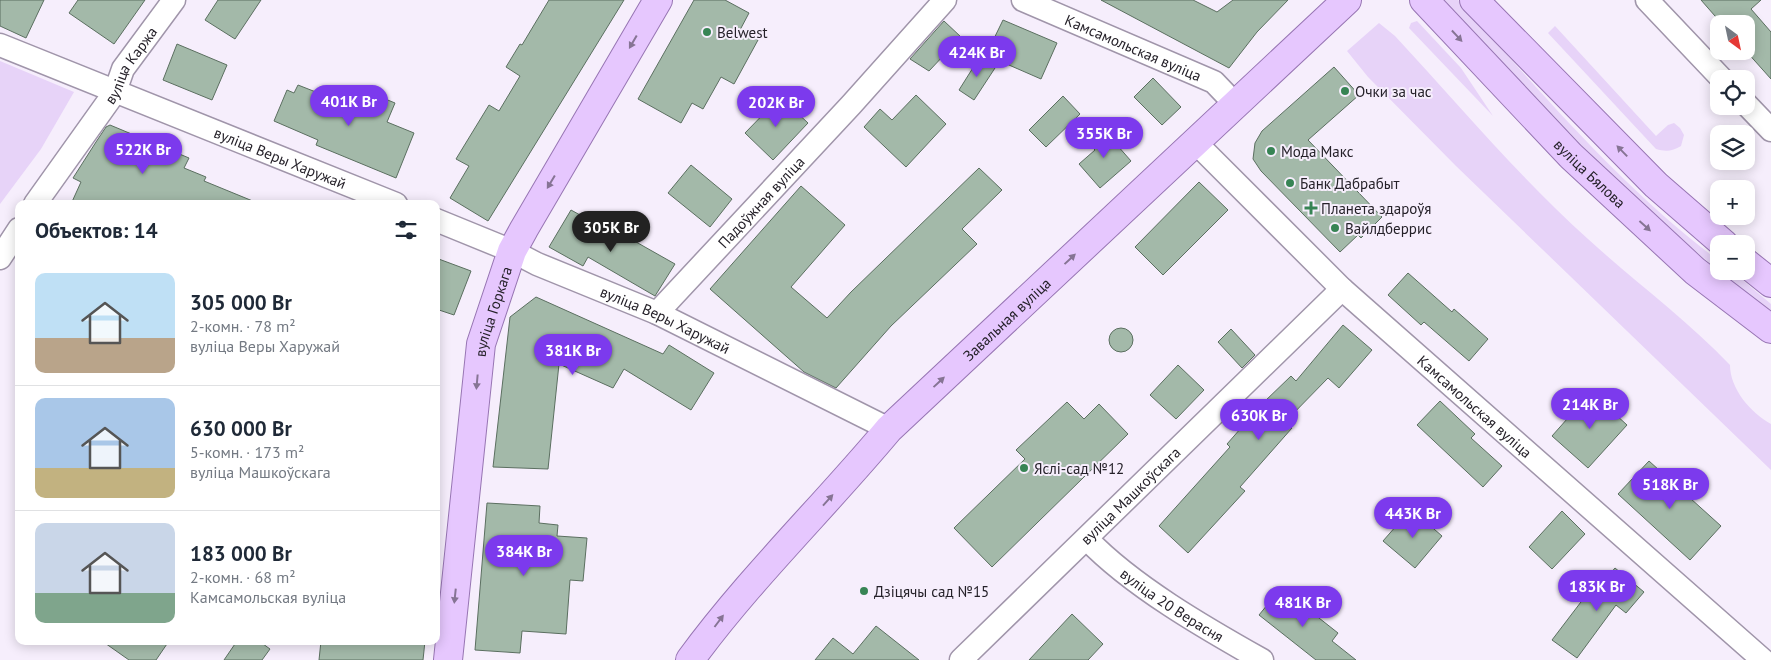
<!DOCTYPE html>
<html lang="ru">
<head>
<meta charset="utf-8">
<style>
  :root { --surface:#fff; --page:#f2f2f3; --text:#1f2937; --muted:#747a83; --line:#e0e1e3; --accent:#7c3aed }
  body { margin:0; font-family:"PT Sans",sans-serif; background:var(--page); color:var(--text); height:100vh; display:flex; flex-direction:column; font-size:19px; white-space:nowrap }
  * { box-sizing:border-box; margin:0 }
  p { font-size:16px; color:var(--muted) }
  .icon { flex:none; width:28px; height:28px; fill:none; stroke:currentColor; stroke-width:2; stroke-linecap:round; stroke-linejoin:round }
  .map { position:relative; flex:1; overflow:hidden }
  .panel { position:absolute; left:15px; top:200px; width:425px; height:445px; display:flex; flex-direction:column; background:var(--surface); border-radius:10px; box-shadow:0 2px 12px #0003 }
  .panel>* { flex:none }
  .needle { width:32px; rotate:147deg }
  .fabs { position:absolute; left:1710px; top:15px; display:grid; gap:10px }
  .fabs a { display:grid; place-items:center; width:45px; height:45px; border-radius:10px; background:var(--surface); box-shadow:0 2px 12px #0003; font-size:25px }
  .price { position:absolute; translate:-50% -42px; padding:0 11px; border-radius:18px; background:var(--accent); color:#fff; font-size:16px; line-height:32px; filter:drop-shadow(0 1px 2px #0008) }
  .price::after { content:''; position:absolute; left:50%; top:30px; width:15px; height:11px; margin-left:-8px; background:inherit; clip-path:polygon(0 0,100% 0,50% 100%) }
  .price.on { background:#222; color:#fff }
  ul { padding:0; list-style:none }
  li { display:flex; align-items:center; gap:15px; height:125px; padding:0 20px }
  li+li { border-top:1px solid var(--line) }
  li span { display:grid; place-items:center; flex:none; width:140px; height:100px; border-radius:10px; color:#555 }
  li>.icon { margin-inline-start:auto }
  span .icon { width:60px; height:60px; fill:#fffc; stroke-width:1 }
  li b { font-size:21px }
  h2 { display:flex; justify-content:space-between; align-items:center; height:60px; padding:0 20px; font-size:21px }
  .map>svg:first-child { display:block }
</style>
</head>
<body>
<div class="map">
<svg width="1771" height="660" viewBox="0 0 1771 660">
  <rect width="100%" height="100%" fill="#f6eefc"/>
  <g fill="#e7d3f8">
    <path d="M1444,0H1458C1540,91 1620,187 1719,261V271H1732L1771,304V316L1619,185Z"/>
    <polygon points="1417,21 1461,68 1493,116 1409,28 1411,23"/>
    <path d="M1379,23L1395,36C1458,104 1519,177 1588,239C1635,282 1686,319 1730,365C1730,389 1751,413 1771,424V470L1456,166L1368,77L1347,51Z"/>
    <path d="M1555,26L1656,136L1668,125L1674,123L1680,128L1684,135L1681,146C1673,151 1666,152 1656,149L1548,33Z"/>
    <polygon points="0,61 74,92 41,149 0,204"/>
  </g>
  <g fill="#a3b9a9" stroke="#5b6f60">
    <polygon points="0,0 44,0 26,38 0,26"/>
    <polygon points="78,0 145,0 114,44 69,13"/>
    <polygon points="218,0 261,0 235,39 205,20"/>
    <polygon points="549,0 624,0 488,221 450,198 469,166 456,159 489,105 499,111 520,76 506,67 520,44 522,45"/>
    <polygon points="694,0 725,0 749,13 740,30 758,40 734,84 721,77 703,109 692,103 681,123 638,99"/>
    <polygon points="1101,0 1193,0 1217,12 1233,0 1288,0 1257,32 1229,68"/>
    <polygon points="1701,0 1761,0 1751,9 1771,32 1771,79 1746,51 1746,24 1722,24"/>
    <polygon points="1003,20 1057,43 1041,79 986,55"/>
    <polygon points="944,21 961,37 929,71 910,59"/>
    <polygon points="177,44 227,65 212,100 163,80"/>
    <polygon points="981,55 995,68 974,100 959,90"/>
    <polygon points="1334,67 1359,95 1308,140 1382,217 1361,238 1358,235 1340,252 1261,171 1253,159 1255,143 1262,131"/>
    <polygon points="1153,78 1181,107 1162,125 1134,97"/>
    <polygon points="298,85 354,107 361,89 395,103 387,122 414,133 396,178 316,145 318,140 274,121 287,90 294,93"/>
    <polygon points="916,95 946,124 906,167 864,127 880,109 892,120"/>
    <polygon points="1063,96 1080,114 1046,147 1029,130"/>
    <polygon points="780,97 808,123 773,160 745,133"/>
    <polygon points="110,125 189,158 184,168 206,177 204,181 260,204 71,204 81,182 73,178 96,142 106,127"/>
    <polygon points="1103,129 1131,161 1100,188 1079,164 1095,150 1087,142"/>
    <polygon points="691,165 732,199 710,227 668,193"/>
    <polygon points="979,168 1002,190 962,229 977,244 891,326 836,388 804,372 710,289 801,186 845,225 791,287 827,318 851,292"/>
    <polygon points="1199,182 1228,210 1163,275 1135,247"/>
    <polygon points="571,210 627,241 629,238 675,264 655,296 588,257 583,266 549,247"/>
    <polygon points="436,258 471,271 454,315 436,309"/>
    <polygon points="1408,273 1452,312 1454,309 1488,339 1469,361 1424,322 1421,325 1388,295"/>
    <polygon points="536,297 663,354 669,345 714,373 691,410 624,369 613,388 559,364 548,469 493,467 510,317"/>
    <polygon points="1343,325 1372,350 1339,388 1328,378 1285,422 1292,428 1240,487 1245,491 1188,553 1159,526 1230,447 1227,444 1263,403 1291,376 1296,381"/>
    <circle cx="1121" cy="340" r="12"/>
    <polygon points="1231,329 1255,355 1242,368 1218,342"/>
    <polygon points="1178,365 1204,390 1176,419 1150,395"/>
    <polygon points="1591,392 1627,425 1588,468 1552,436"/>
    <polygon points="1440,401 1475,434 1471,438 1502,466 1483,487 1417,425"/>
    <polygon points="1067,402 1084,419 1099,404 1128,434 992,567 954,528 1025,459 1016,450"/>
    <polygon points="1649,461 1721,526 1690,560 1618,494"/>
    <polygon points="487,503 540,506 539,523 558,525 557,536 587,538 583,581 570,580 566,634 522,631 520,653 475,650"/>
    <polygon points="1411,509 1442,536 1415,568 1383,541"/>
    <polygon points="1562,511 1585,534 1552,569 1529,547"/>
    <polygon points="1615,568 1644,592 1626,613 1616,605 1577,658 1552,640 1584,598 1587,600"/>
    <polygon points="1281,588 1338,633 1332,641 1356,660 1316,660 1259,615"/>
    <polygon points="1072,614 1103,644 1088,660 1029,660"/>
    <polygon points="876,626 919,660 815,660 833,638 853,654"/>
    <polygon points="102,641 169,641 156,660 129,660"/>
    <polygon points="237,641 259,641 270,649 262,660 224,660"/>
    <polygon points="321,641 425,641 423,660 319,660"/>
  </g>
  <g fill="none" stroke-linecap="round" stroke-linejoin="round">
    <defs>
      <g id="minor">
        <path id="s1" d="M1023,0L1214,82L1236,105"/>
        <polyline points="1647,0 1722,79"/>
        <path id="s2" d="M0,45L396,204"/>
        <polyline points="1746,104 1771,130"/>
        <path id="s3" d="M1195,142L1342,289L1763,660"/>
        <path id="s4" d="M35,204L115,92L123,69L174,0"/>
        <path id="s5" d="M436,220L512,251L537,264L657,313L889,429"/>
        <polyline points="0,258 19,229"/>
        <path id="s6" d="M657,313L851,105L945,0"/>
        <path id="s7" d="M1087,539C1132,586 1205,628 1262,660"/>
        <path id="s8" d="M961,660L1342,289"/>
      </g>
      <g id="major">
        <path id="s9" d="M1424,0L1571,156L1695,271L1771,329"/>
        <polyline points="1474,0 1656,185 1724,244"/>
        <polyline points="1746,263 1771,283"/>
        <path id="s10" d="M448,660L481,344L512,251L524,229L658,0"/>
        <path id="s11" d="M690,660C750,578 824,507 889,429L1347,0"/>
      </g>
    </defs>
    <use href="#minor" stroke="#a095aa" stroke-width="25"/>
    <use href="#major" stroke="#9775b3" stroke-width="30"/>
    <use href="#minor" stroke="#fff" stroke-width="22"/>
    <use href="#major" stroke="#e6c7fe" stroke-width="28"/>
  </g>
  <defs><path id="oneway-solid" d="M-6-.8H1V-3.2L6.5 0L1 3.2V.8H-6Z" transform="scale(1.25)"/></defs>
  <g fill="#867494">
    <use href="#oneway-solid" transform="translate(1457 36) rotate(47)"/>
    <use href="#oneway-solid" transform="translate(633 42) rotate(120)"/>
    <use href="#oneway-solid" transform="translate(1622 151) rotate(-134)"/>
    <use href="#oneway-solid" transform="translate(551 182) rotate(121)"/>
    <use href="#oneway-solid" transform="translate(1645 226) rotate(42)"/>
    <use href="#oneway-solid" transform="translate(1070 259) rotate(-43)"/>
    <use href="#oneway-solid" transform="translate(477 382) rotate(95)"/>
    <use href="#oneway-solid" transform="translate(939 382) rotate(-43)"/>
    <use href="#oneway-solid" transform="translate(828 500) rotate(-48)"/>
    <use href="#oneway-solid" transform="translate(455 596) rotate(96)"/>
    <use href="#oneway-solid" transform="translate(719 621) rotate(-53)"/>
  </g>
  <g fill="#378454" stroke="#f6eefc" stroke-width="2">
    <circle cx="707" cy="32" r="5"/>
    <circle cx="1345" cy="91" r="5"/>
    <circle cx="1271" cy="151" r="5"/>
    <circle cx="1290" cy="183" r="5"/>
    <path d="M1308.5 200.5h5v5h5v5h-5v5h-5v-5h-5v-5h5z"/>
    <circle cx="1335" cy="228" r="5"/>
    <circle cx="1024" cy="468" r="5"/>
    <circle cx="864" cy="591" r="5"/>
  </g>
  <g text-anchor="middle" dominant-baseline="central" stroke-width="4" stroke-linejoin="round" paint-order="stroke">
    <g font-size="15" fill="#252129" stroke="#f6eefc" text-anchor="start">
      <text x="717" y="32">Belwest</text>
      <text x="1355" y="91">Очки за час</text>
      <text x="1281" y="151">Мода Макс</text>
      <text x="1300" y="183">Банк Дабрабыт</text>
      <text x="1321" y="208">Планета здароўя</text>
      <text x="1345" y="228">Вайлдберрис</text>
      <text x="1034" y="468">Яслі-сад №12</text>
      <text x="874" y="591">Дзіцячы сад №15</text>
    </g>
    <g font-size="15" fill="#252129" stroke="#f6eefc">
      <text stroke="none"><textPath href="#s1" startOffset="120">Камсамольская вуліца</textPath></text>
      <text stroke="none"><textPath href="#s4" startOffset="169">вуліца Каржа</textPath></text>
      <text stroke="none"><textPath href="#s2" startOffset="302">вуліца Веры Харужай</textPath></text>
      <text stroke="none"><textPath href="#s9" startOffset="240">вуліца Бялова</textPath></text>
      <text stroke="none"><textPath href="#s6" startOffset="152">Падоўжная вуліца</textPath></text>
      <text stroke="none"><textPath href="#s10" startOffset="352">вуліца Горкага</textPath></text>
      <text stroke="none"><textPath href="#s11" startOffset="466">Завальная вуліца</textPath></text>
      <text stroke="none"><textPath href="#s5" startOffset="250">вуліца Веры Харужай</textPath></text>
      <text stroke="none"><textPath href="#s3" startOffset="385">Камсамольская вуліца</textPath></text>
      <text stroke="none"><textPath href="#s8" startOffset="236">вуліца Машкоўскага</textPath></text>
      <text stroke="none"><textPath href="#s7" startOffset="108">вуліца 20 Верасня</textPath></text>
    </g>
  </g>
</svg>
<div class="fabs">
<a><svg class="needle" viewBox="-14 -14 28 28"><path d="M0-13l5 13h-10z" fill="#e53935"/><path d="M0 13l5-13h-10z" fill="#747a83"/></svg></a>
<a><svg class="icon" aria-label="locate" viewBox="0 0 24 24"><circle cx="12" cy="12" r="6"/><path d="M12 2v4M12 18v4M2 12h4M18 12h4"/></svg></a>
<a><svg class="icon" aria-label="layers" viewBox="0 0 24 24"><path d="M12 4l9 5-9 5-9-5zM3 14l9 5 9-5"/></svg></a>
<a>+</a>
<a>−</a>
</div>
<b class="price" style="left:977px;top:78px">424K Br</b>
<b class="price" style="left:349px;top:127px">401K Br</b>
<b class="price" style="left:776px;top:128px">202K Br</b>
<b class="price" style="left:1104px;top:159px">355K Br</b>
<b class="price" style="left:143px;top:175px">522K Br</b>
<b class="price on" style="left:611px;top:253px">305K Br</b>
<b class="price" style="left:573px;top:376px">381K Br</b>
<b class="price" style="left:1590px;top:430px">214K Br</b>
<b class="price" style="left:1259px;top:441px">630K Br</b>
<b class="price" style="left:1670px;top:510px">518K Br</b>
<b class="price" style="left:1413px;top:539px">443K Br</b>
<b class="price" style="left:524px;top:577px">384K Br</b>
<b class="price" style="left:1597px;top:612px">183K Br</b>
<b class="price" style="left:1303px;top:628px">481K Br</b>
<section class="panel">
<h2>Объектов: 14<svg class="icon" aria-label="filters" viewBox="0 0 24 24"><path d="M4 7h16M4 17h16"/><circle cx="9" cy="7" r="2"/><circle cx="15" cy="17" r="2"/></svg></h2>
<ul>
<li><span style="background:linear-gradient(#bfe0f5 65%,#b9a48a 0)"><svg class="icon" aria-label="home" viewBox="0 0 24 24"><path d="M3 11l9-7 9 7M6 9v11h12V9"/></svg></span><div><b>305 000 Br</b><p>2-комн. · 78 m²</p><p>вуліца Веры Харужай</p></div></li>
<li><span style="background:linear-gradient(#a9c7e8 70%,#c2b280 0)"><svg class="icon" aria-label="home" viewBox="0 0 24 24"><path d="M3 11l9-7 9 7M6 9v11h12V9"/></svg></span><div><b>630 000 Br</b><p>5-комн. · 173 m²</p><p>вуліца Машкоўскага</p></div></li>
<li><span style="background:linear-gradient(#c9d6e8 70%,#7fa58c 0)"><svg class="icon" aria-label="home" viewBox="0 0 24 24"><path d="M3 11l9-7 9 7M6 9v11h12V9"/></svg></span><div><b>183 000 Br</b><p>2-комн. · 68 m²</p><p>Камсамольская вуліца</p></div></li>
</ul>
</section>
</div>
</body>
</html>
